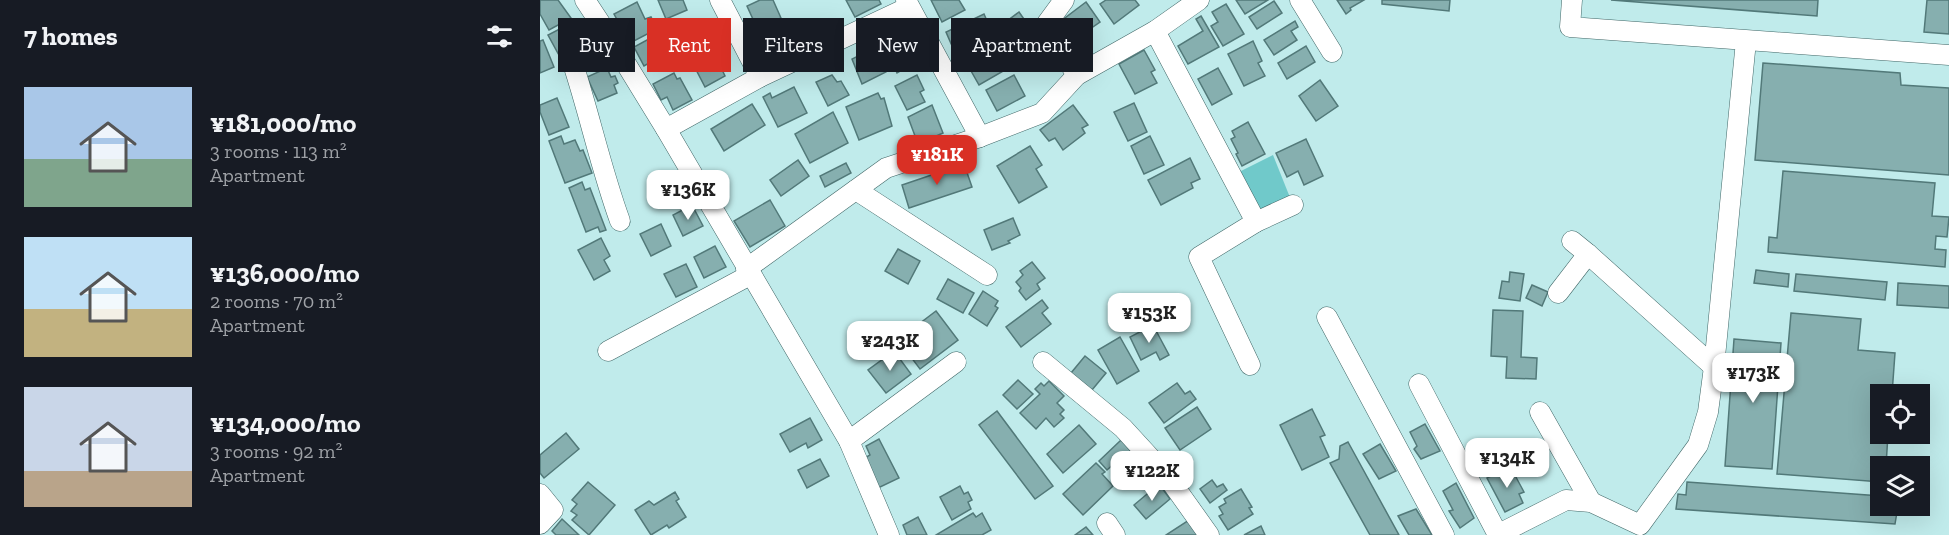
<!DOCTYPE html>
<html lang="en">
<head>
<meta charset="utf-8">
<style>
  :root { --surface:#171b24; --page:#242831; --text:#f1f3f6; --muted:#9ea1a6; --accent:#d93025 }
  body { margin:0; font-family:"Zilla Slab",serif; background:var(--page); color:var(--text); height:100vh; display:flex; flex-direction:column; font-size:22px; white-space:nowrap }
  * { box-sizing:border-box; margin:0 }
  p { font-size:20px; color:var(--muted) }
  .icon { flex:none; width:33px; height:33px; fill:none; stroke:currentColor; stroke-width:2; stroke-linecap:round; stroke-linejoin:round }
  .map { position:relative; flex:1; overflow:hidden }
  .drawer { display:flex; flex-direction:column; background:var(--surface); width:540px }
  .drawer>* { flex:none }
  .top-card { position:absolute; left:18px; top:18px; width:570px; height:54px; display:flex; gap:12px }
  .tools { position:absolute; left:1330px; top:384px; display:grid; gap:12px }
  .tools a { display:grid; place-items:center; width:60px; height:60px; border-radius:0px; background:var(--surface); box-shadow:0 6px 24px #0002; font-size:30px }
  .price { position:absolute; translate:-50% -51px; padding:0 14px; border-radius:12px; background:#fff; color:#222; font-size:20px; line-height:39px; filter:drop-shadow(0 2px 3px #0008) }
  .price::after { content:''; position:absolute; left:50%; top:36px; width:18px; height:14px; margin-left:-9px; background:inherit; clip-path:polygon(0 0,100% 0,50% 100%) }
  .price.active { background:var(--accent); color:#fff }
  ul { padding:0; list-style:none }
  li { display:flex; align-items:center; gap:18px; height:150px; padding:0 24px }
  li span { display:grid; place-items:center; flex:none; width:168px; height:120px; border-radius:0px; color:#555 }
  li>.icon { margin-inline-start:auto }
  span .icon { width:72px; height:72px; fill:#fffc; stroke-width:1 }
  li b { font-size:26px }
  h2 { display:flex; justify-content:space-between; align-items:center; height:72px; padding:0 24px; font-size:26px }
  .chip { padding:0 21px; border-radius:0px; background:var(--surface); box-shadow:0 6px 24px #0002; font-size:21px; line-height:54px }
  .chip.active { background:var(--accent); color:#fff }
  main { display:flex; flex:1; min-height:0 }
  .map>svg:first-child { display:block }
</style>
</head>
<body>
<main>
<section class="drawer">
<h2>7 homes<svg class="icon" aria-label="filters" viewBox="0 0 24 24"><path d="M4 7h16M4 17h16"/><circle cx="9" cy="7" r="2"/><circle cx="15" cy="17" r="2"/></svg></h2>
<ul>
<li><span style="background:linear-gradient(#a9c7e8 60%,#7fa58c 0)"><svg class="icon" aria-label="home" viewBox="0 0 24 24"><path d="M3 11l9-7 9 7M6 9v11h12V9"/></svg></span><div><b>¥181,000/mo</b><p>3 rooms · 113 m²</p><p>Apartment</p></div></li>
<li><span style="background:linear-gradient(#bfe0f5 60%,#c2b280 0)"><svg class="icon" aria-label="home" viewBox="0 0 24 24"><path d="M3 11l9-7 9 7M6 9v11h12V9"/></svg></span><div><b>¥136,000/mo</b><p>2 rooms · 70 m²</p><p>Apartment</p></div></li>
<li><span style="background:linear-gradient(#c9d6e8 70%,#b9a48a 0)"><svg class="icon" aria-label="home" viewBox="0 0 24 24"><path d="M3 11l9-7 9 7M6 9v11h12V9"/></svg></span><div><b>¥134,000/mo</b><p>3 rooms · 92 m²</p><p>Apartment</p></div></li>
</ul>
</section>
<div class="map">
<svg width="1409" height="535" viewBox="0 0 1409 535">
  <rect width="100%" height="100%" fill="#c0ebeb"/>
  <polygon fill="#70c9ca" points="733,155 753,205 716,222 691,176"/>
  <g fill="#86afaf" stroke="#527979" stroke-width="1.5">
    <polygon points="0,0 18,0 31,18 9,30 0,14"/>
    <polygon points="118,0 143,0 147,10 126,19"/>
    <polygon points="220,0 233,0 241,18 217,28 207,6"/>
    <polygon points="306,0 339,0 341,4 315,17"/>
    <polygon points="391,0 419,0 425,10 402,22"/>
    <polygon points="566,0 595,0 599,5 574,24 560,4"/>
    <polygon points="696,0 728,0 705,14"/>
    <polygon points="797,0 824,0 810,8 811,10 806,14"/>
    <polygon points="842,0 910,0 909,11 842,4"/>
    <polygon points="1071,0 1278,0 1277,16"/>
    <polygon points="1387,0 1409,0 1409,34 1384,32"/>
    <polygon points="734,1 742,13 717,29 709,17"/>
    <polygon points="97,2 105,19 111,17 117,29 90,43 74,14"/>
    <polygon points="546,2 560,22 534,40 521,21"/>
    <polygon points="686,4 704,34 683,46 671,26 678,22 672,12"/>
    <polygon points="479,12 493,32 476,43 463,24"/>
    <polygon points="444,14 454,37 416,55 406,32"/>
    <polygon points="661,16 679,47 648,64 638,46 663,31 656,19"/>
    <polygon points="35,21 40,30 44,28 50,41 20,57 8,35"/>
    <polygon points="755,21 758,27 751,31 757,40 734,55 724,40"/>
    <polygon points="361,24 362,29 368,26 381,59 357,73 346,47 355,43 349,30"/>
    <polygon points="118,34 134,63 120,71 118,68 114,70 109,63 104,66 94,47"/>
    <polygon points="3,40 14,67 0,73 0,41"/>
    <polygon points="713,41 722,61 718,63 725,76 704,86 688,54"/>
    <polygon points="766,46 775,62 747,79 738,63"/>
    <polygon points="171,47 185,76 165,87 150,58"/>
    <polygon points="452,47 458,59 466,55 472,66 439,85 426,62"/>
    <polygon points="332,49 335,55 339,53 346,72 322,84 312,59"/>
    <polygon points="604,50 615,70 611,72 617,83 595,94 579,64"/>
    <polygon points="1223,63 1360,73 1361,85 1409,88 1409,175 1215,160"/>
    <polygon points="67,68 71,77 75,76 78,83 74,85 77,93 58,101 47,77"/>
    <polygon points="678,68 692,94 672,105 658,79"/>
    <polygon points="134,73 137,79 140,78 152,100 133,110 127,97 121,100 113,84"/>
    <polygon points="292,75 297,82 301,81 309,95 288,106 276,82"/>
    <polygon points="377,75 384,90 380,92 385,102 367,110 355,86"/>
    <polygon points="474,75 485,96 457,111 446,90"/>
    <polygon points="780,80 798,106 776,121 759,96"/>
    <polygon points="254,87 267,113 238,127 223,97 230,93 232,98"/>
    <polygon points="338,93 341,99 344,98 352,126 319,140 306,107"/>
    <polygon points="17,98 29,127 9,135 0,112 0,105"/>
    <polygon points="594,103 607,132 588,141 574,112"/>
    <polygon points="212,104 225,125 184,151 171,129"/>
    <polygon points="392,105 403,133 378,144 368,117"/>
    <polygon points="533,105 548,125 542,128 545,133 523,150 515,138 509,141 500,130"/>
    <polygon points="293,112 308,143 270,163 255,134"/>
    <polygon points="708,122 725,154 702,166 696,154 698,153 691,139 695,137 692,131"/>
    <polygon points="21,136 24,144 35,140 40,151 43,150 52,173 25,183 9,141"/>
    <polygon points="610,136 624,165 604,174 591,146"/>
    <polygon points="766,139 783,176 764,185 758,171 747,177 736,153"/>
    <polygon points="490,146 502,165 496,169 507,187 479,203 457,166"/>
    <polygon points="650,158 660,179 651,183 653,188 621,205 608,180"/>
    <polygon points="258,160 269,176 241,196 230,180"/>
    <polygon points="306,163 311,173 285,187 280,176"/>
    <polygon points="424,164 432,187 369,208 362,185"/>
    <polygon points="1243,171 1395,183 1392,216 1409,217 1407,237 1396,236 1395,249 1406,250 1405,267 1228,252 1229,237 1237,238"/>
    <polygon points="42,182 45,190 50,188 66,230 60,232 58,227 46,232 29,188"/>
    <polygon points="230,200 245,226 210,247 194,221"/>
    <polygon points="152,205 163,226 143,236 133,215"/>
    <polygon points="473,218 480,235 468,241 470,243 452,250 444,230"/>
    <polygon points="121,224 131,246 111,256 100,234"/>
    <polygon points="61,238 70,256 64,260 70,271 54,280 38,250"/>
    <polygon points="175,246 186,267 164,278 154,257"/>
    <polygon points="358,249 380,261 368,284 345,271"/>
    <polygon points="492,262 505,278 497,284 500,289 486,300 479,291 481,288 476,282 483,275 480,271"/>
    <polygon points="146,264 157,287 136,297 124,274"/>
    <polygon points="1216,270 1249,274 1248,287 1214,283"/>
    <polygon points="970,272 984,274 980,301 959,298 962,281 969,282"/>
    <polygon points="1256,274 1347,282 1345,300 1254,291"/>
    <polygon points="408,279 434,293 423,313 397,299"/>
    <polygon points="1358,283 1409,286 1409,308 1357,305"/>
    <polygon points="992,285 1008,292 1002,306 986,298"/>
    <polygon points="443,291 458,301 455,306 458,308 447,326 429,314"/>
    <polygon points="502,300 508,308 502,313 511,324 481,347 466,327"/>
    <polygon points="953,310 983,311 981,357 997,358 996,379 966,378 967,357 951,356"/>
    <polygon points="396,311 418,340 380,369 358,340"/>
    <polygon points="1251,313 1321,319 1318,350 1355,353 1352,394 1341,394 1341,434 1348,434 1346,466 1341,466 1341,482 1237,474"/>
    <polygon points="613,325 629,355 620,360 616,352 601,360 590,337"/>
    <polygon points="580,337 599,371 577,384 558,350"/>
    <polygon points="1194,339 1241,343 1232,469 1185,466"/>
    <polygon points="354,351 371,374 346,393 328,370"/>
    <polygon points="545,356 566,373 552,390 531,373"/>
    <polygon points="478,380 493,394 477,409 463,395"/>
    <polygon points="509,381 524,396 517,403 524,410 520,414 524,418 514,427 506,418 496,429 480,413 500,394 495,389 501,383 504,386"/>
    <polygon points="637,383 645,394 650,391 656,399 624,423 609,403"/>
    <polygon points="657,407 671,429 640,450 625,428"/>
    <polygon points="772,409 785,435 780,437 789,457 762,470 740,425"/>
    <polygon points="457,411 513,486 495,499 439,425"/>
    <polygon points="270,418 282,440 268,448 266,443 250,452 240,434"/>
    <polygon points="885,424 900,451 881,459 874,449 877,446 870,432"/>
    <polygon points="539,425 556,444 523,473 507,454"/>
    <polygon points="26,433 39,449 4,478 0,473 0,455"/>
    <polygon points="339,439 359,478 338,488 323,459 330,455 326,446"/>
    <polygon points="581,440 598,459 585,471 576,462 567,470 559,461"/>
    <polygon points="808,442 859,535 830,535 790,463 799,459 800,446"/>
    <polygon points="840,444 856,471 839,479 823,454"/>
    <polygon points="280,459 289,476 267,488 258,470"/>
    <polygon points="556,463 565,472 562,474 573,486 543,515 523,494"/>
    <polygon points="970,466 984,492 979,494 983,503 965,512 947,478"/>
    <polygon points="672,480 677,487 683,484 687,490 670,503 660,489"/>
    <polygon points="48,482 75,505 49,535 32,520 37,515 31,511 37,504 32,500"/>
    <polygon points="1147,482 1341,496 1341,506 1358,506 1355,524 1136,509 1138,494 1146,495"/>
    <polygon points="916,483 934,518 920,528 909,511 913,510 903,491"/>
    <polygon points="619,484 630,499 606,519 594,505"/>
    <polygon points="420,486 424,494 428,492 432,500 428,502 431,509 412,520 400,497"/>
    <polygon points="701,489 712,507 709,508 713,514 688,530 679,516 683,514 679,507 686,503 684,499"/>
    <polygon points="135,492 139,499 136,501 146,517 129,528 127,525 111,535 95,510 109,501 114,505"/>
    <polygon points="876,509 892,535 869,535 858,516"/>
    <polygon points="433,513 436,517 442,513 451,530 442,535 396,535"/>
    <polygon points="378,517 387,535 367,535 363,525"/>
    <polygon points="22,519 39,535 16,535 12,531"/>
    <polygon points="649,520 658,535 626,535"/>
    <polygon points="721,526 725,535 704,535"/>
    <polygon points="546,527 553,535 535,535"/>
  </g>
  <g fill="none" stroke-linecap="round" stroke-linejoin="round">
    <defs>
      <g id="street">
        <polyline points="45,0 72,41 126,129 309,441 349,535"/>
        <polyline points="180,0 220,77"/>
        <polyline points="366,0 440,137"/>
        <polyline points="524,0 505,26 537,75"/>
        <polyline points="760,0 792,52"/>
        <polyline points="1032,0 1030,27 1409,55"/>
        <polyline points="615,31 716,222"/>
        <path d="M72,41L33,64C50,116 61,169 80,221"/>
        <polyline points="126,129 220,77 369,7"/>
        <polyline points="316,190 447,275"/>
        <polyline points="1032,241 1048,254"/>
        <polyline points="206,269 346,168 440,137 502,113 537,75 615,31 659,0"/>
        <polyline points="1018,293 1048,254 1174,367"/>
        <polyline points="787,317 904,535"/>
        <polyline points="68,351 210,275"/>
        <polyline points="503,362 583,428 627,476 669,535"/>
        <polyline points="710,365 659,257 716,222 753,205"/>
        <polyline points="879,384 958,535"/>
        <polyline points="1000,412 1051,502"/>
        <polyline points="309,441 416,362"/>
        <polyline points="0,494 13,510 0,524"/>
        <polyline points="567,523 575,535"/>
        <polyline points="957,535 1026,500 1051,502 1100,525 1158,445 1168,412 1174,367 1206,41"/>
      </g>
    </defs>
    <use href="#street" stroke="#406767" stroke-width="21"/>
    <use href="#street" stroke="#fff" stroke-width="20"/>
  </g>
</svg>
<div class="tools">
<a><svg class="icon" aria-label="locate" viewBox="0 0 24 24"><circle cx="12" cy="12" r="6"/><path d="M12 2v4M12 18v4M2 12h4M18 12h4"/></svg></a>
<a><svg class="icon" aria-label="layers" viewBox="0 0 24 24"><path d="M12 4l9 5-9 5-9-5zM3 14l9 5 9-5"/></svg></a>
</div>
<b class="price active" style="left:397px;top:186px">¥181K</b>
<b class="price" style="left:148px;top:221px">¥136K</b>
<b class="price" style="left:609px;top:344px">¥153K</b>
<b class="price" style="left:350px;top:372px">¥243K</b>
<b class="price" style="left:1213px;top:404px">¥173K</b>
<b class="price" style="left:967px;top:489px">¥134K</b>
<b class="price" style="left:612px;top:502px">¥122K</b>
<div class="top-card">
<a class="chip">Buy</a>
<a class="chip active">Rent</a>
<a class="chip">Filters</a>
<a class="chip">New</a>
<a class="chip">Apartment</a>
</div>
</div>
</main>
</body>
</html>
